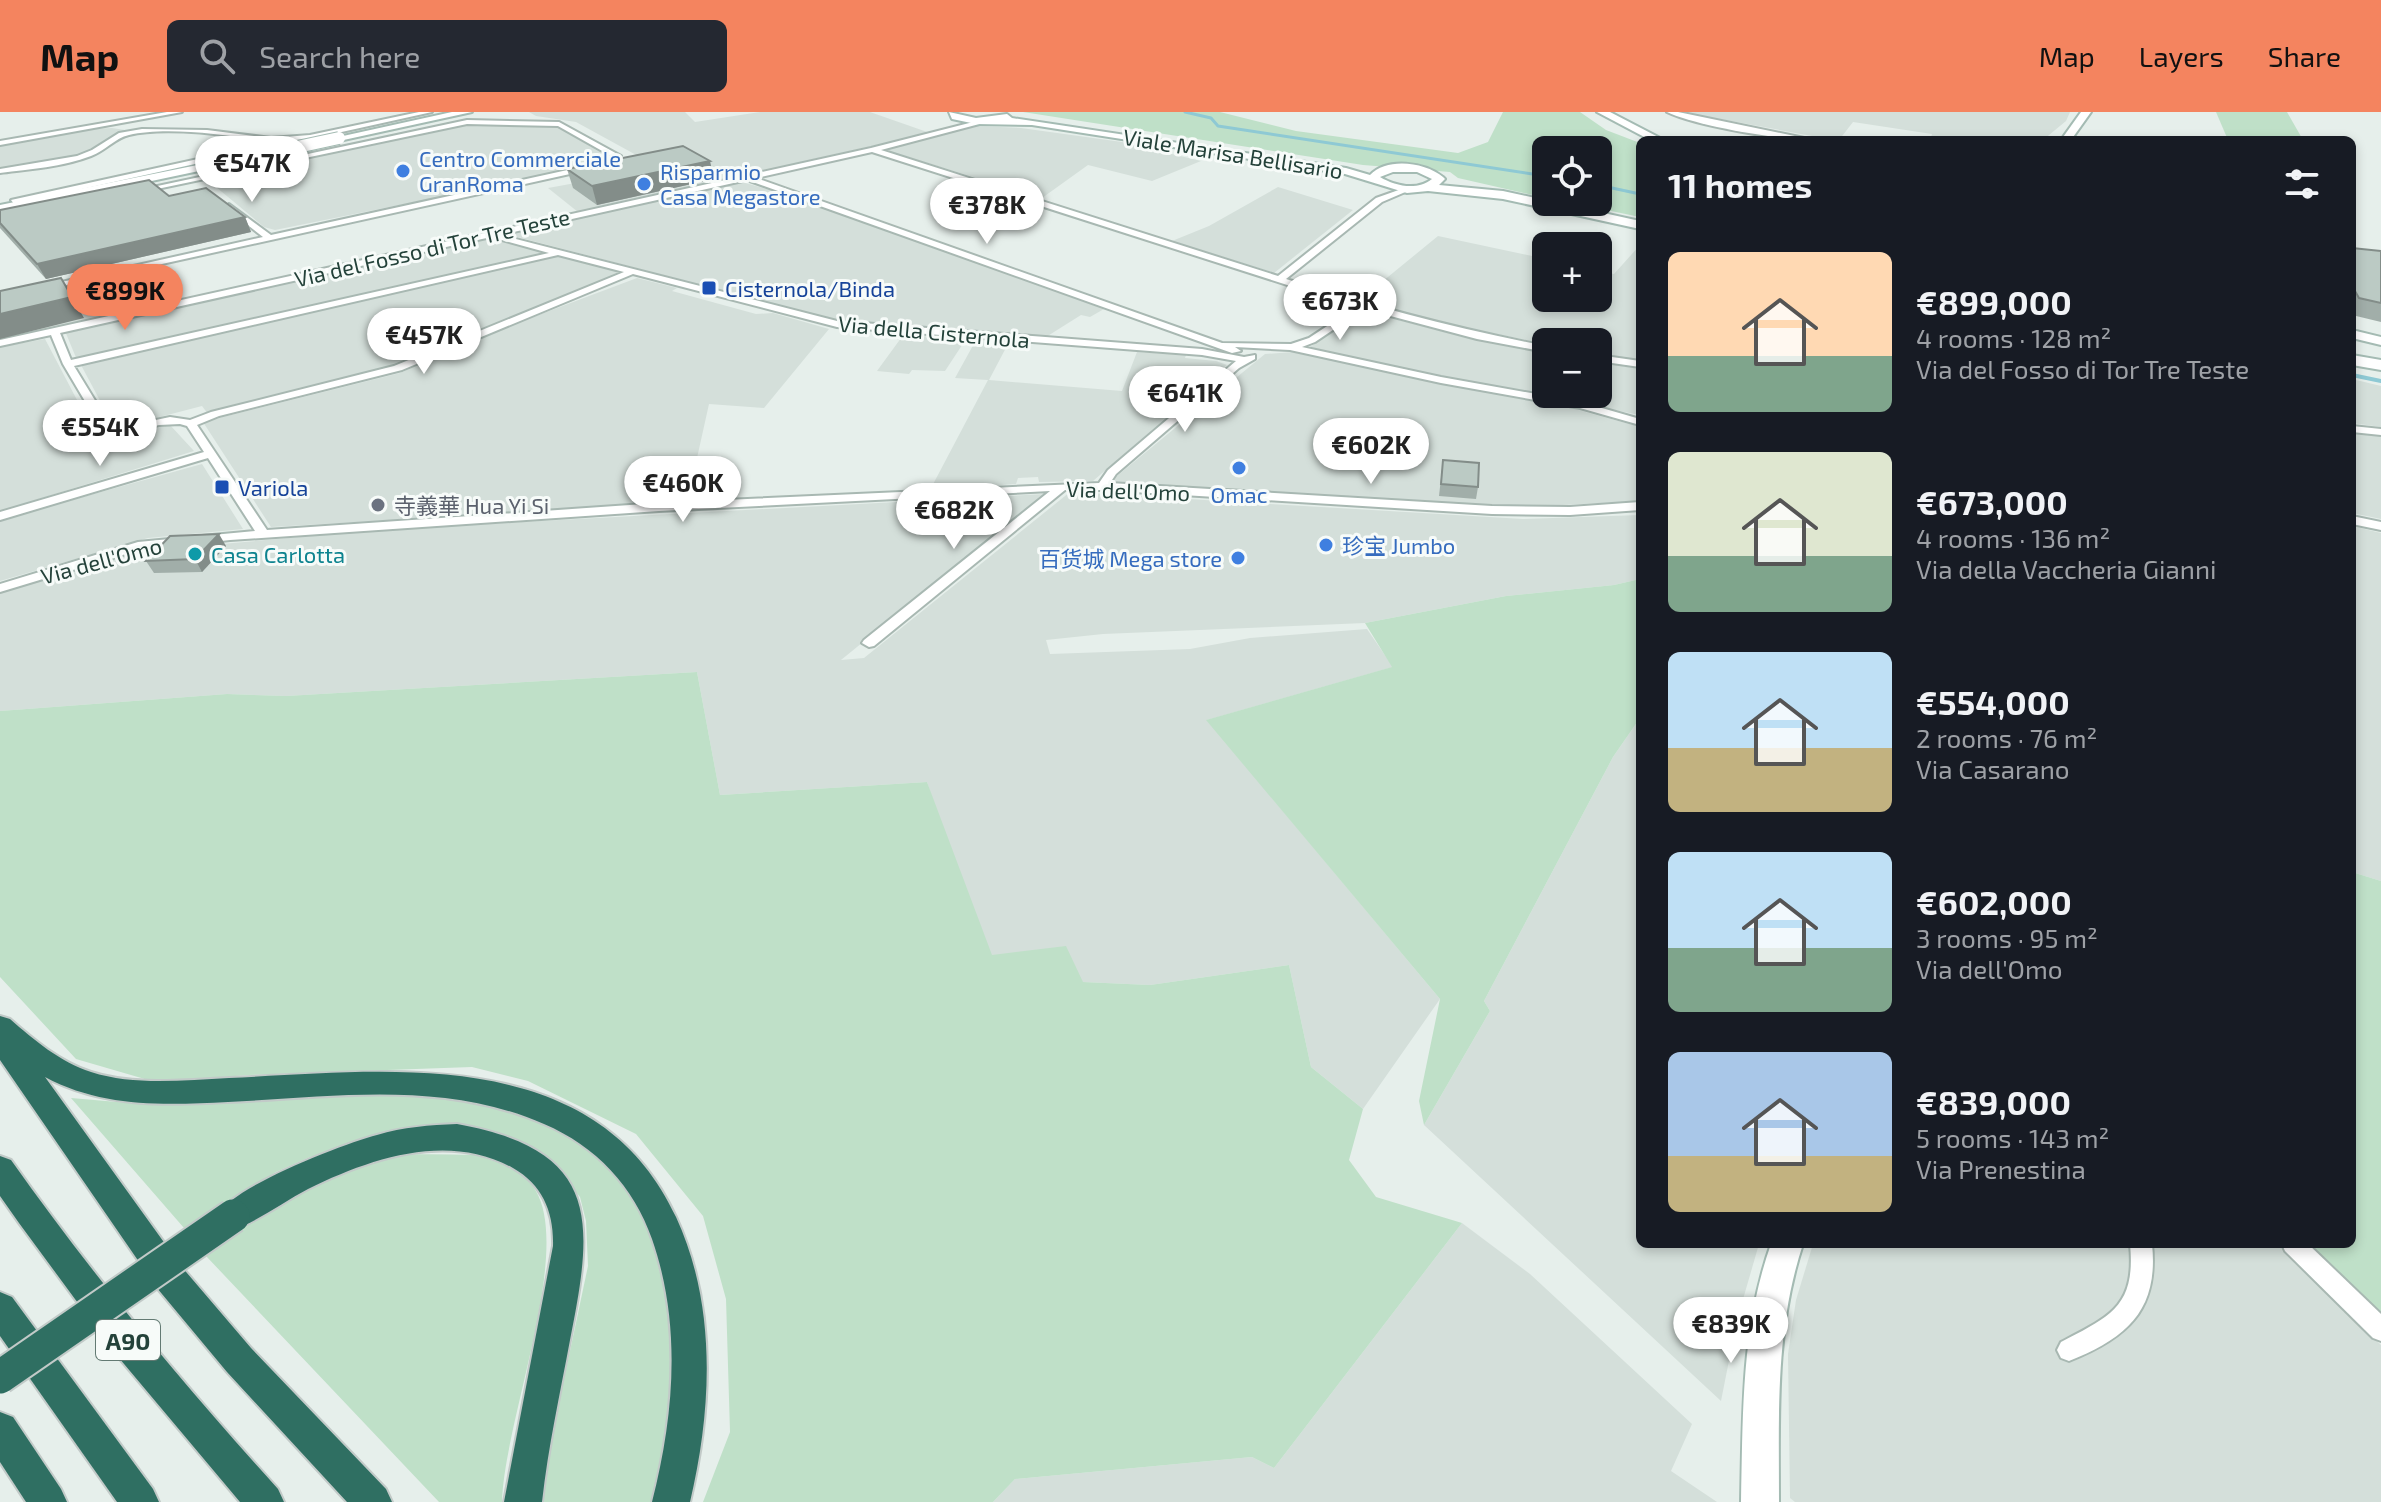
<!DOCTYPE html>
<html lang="en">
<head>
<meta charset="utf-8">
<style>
  :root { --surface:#171b24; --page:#242831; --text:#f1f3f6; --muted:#9ea1a6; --accent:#f4845f }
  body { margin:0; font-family:"Exo 2","Noto Sans SC",sans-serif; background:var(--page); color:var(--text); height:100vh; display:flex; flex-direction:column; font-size:30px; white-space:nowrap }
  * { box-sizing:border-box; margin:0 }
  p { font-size:26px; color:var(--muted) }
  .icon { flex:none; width:44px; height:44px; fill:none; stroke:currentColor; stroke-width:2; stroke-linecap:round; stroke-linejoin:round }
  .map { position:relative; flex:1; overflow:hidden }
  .drawer { position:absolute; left:1636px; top:24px; width:720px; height:1112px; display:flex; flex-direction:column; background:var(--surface); border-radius:12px; box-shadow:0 4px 12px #0003 }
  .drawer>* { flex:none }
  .buttons { position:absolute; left:1532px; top:24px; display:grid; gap:16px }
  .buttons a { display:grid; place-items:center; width:80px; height:80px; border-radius:12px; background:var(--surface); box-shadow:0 4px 12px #0003; font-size:40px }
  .price { position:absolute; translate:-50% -68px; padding:0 18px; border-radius:28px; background:#fff; color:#222; font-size:26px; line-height:52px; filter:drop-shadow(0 2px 4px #0008) }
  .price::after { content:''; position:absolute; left:50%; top:48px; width:24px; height:18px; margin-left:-12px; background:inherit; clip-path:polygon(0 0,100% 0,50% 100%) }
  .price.selected { background:var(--accent); color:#111 }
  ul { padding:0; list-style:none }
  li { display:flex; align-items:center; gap:24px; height:200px; padding:0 32px }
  li span { display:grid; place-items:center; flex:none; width:224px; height:160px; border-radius:12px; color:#555 }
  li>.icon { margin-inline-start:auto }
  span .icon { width:96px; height:96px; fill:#fffc; stroke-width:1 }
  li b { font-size:34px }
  h2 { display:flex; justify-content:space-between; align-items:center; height:96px; padding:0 32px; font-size:34px }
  header { display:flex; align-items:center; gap:48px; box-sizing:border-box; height:112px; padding:0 40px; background:var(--accent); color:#111 }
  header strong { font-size:38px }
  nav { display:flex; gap:44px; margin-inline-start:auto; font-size:28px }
  .search { width:560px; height:72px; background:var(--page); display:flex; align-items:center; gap:20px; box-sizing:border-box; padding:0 28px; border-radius:12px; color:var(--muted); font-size:30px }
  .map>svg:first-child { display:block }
</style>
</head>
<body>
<header>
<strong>Map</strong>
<div class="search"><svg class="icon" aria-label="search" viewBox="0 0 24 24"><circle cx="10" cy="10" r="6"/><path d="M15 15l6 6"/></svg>Search here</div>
<nav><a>Map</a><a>Layers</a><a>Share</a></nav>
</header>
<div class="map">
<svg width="2381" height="1390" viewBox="0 0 2381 1390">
  <rect width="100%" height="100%" fill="#e6efeb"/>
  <g fill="#d4dfda">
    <polygon points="529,0 685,0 695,10 760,0 870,0 930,21 578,100 548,76 631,61 649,50 576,10 536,4"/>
    <polygon points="1682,0 2070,0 2066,9 2043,28 1930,28 1932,22 1853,10 1839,28 1834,28"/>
    <polygon points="484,10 558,15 608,45 571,55 574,58 275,118 264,115 210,70 226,62 462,12"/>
    <polygon points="976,14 1021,16 1122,30 1201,49 1152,69 1088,53 1042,86 882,37"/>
    <polygon points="112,16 125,18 92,40 0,58 0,32 86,17"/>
    <polygon points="742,70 798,86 1104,197 1090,205 1081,203 1046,225 842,210 506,122"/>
    <polygon points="1278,75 1353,98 1274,161 1172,129 1209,114"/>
    <polygon points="1438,124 1546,147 1546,186 1598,186 1598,159 1614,162 1640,133 1640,248 1598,241 1598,230 1546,232 1426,208 1361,187"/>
    <polygon points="489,125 542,140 537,144 77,248 65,219"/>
    <polygon points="559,144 625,161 380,259 208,302 202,294 125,314 113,313 81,253"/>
    <polygon points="107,164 136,197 0,228 0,190"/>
    <polygon points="637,166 677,176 672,179 756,202 773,201 829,217 764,296 709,292 687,391 271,415 203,310 400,261 501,217"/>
    <polygon points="1365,199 1460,224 1546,240 1546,282 1598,282 1598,250 1640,257 1640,303 1440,265 1310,235"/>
    <polygon points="904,222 934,225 966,227 945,259 912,258 909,262 877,259"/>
    <polygon points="45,227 98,328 170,313 194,339 0,399 0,235"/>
    <polygon points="976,228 1009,230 989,268 1122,279 1137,240 1186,243 1185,246 1216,249 1227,253 1093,369 1039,370 1038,365 1018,366 1016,372 930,378 988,268 955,266"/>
    <polygon points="1293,240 1564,294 1640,315 1640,389 1522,395 1115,371 1112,368 1265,242"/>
    <polygon points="2352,267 2381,274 2381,315 2352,311"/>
    <polygon points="2352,320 2381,323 2381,407 2352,401"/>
    <polygon points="202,352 243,417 148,426 0,469 0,408"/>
    <polygon points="1070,380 1523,407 1640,403 1640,467 1614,473 1506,484 1365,511 1103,522 1046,528 1050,542 1190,537 1250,526 1367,517 1393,555 1207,608 1440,887 1363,997 1311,955 1289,853 1150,873 1083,870 984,844 927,670 720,683 697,560 286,584 227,582 0,599 0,479 129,440 393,417 1045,382 841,548 864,546"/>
    <polygon points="2352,414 2381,421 2381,769 2352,760"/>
    <polygon points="1640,606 1640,1132 1759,1132 1737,1208 1721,1289 1424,1013 1490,899 1484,889 1613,645"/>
    <polygon points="1462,1111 1530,1162 1692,1312 1671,1359 1717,1390 993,1390 1015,1367 1252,1345 1274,1356"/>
    <polygon points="1813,1132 2278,1132 2381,1233 2381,1390 1795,1390 1790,1386 1788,1242 1796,1188"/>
  </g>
  <g fill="#bfe0c8">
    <polygon points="1023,0 1220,0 1296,19 1458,41 1488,30 1503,0 1580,0 1606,18 1640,31 1640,105 1568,90 1598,90 1598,38 1546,38 1546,86 1458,66 1450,60 1363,53"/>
    <polygon points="2216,0 2287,0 2303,28 2228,28"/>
    <polygon points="1640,467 1640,606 1613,645 1484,889 1490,899 1424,1013 1419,989 1440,887 1206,608 1392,555 1365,511 1506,484 1614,473"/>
    <polygon points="697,560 720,683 927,670 992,843 1066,834 1083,870 1150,873 1289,853 1311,955 1363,997 1349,1048 1376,1085 1462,1111 1274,1356 1252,1345 1015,1367 993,1390 703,1390 730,1320 726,1187 703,1104 636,1022 528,969 472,955 249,963 155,970 76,947 0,865 0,599 227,582 286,584"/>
    <polygon points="2352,760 2381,769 2381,1208 2304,1132 2352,1132"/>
    <path d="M345,979C376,980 411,977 442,982C516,994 606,1025 640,1098C651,1122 657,1147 663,1173C673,1216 677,1263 670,1306C666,1334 659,1362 653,1390H544L543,1366L588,1154L586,1109L580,1085L550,1049L532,1036L503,1023L474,1017L371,1025L310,1045L276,1060L184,1116L71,986L152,993Z"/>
    <path d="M475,1043C496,1049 524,1058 536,1079C572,1142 504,1310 502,1390H439L206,1144C254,1107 333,1050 394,1044C421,1041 448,1043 475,1043Z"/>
  </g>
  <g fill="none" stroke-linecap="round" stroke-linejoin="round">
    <g stroke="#8ec9d4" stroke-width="3">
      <polyline points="1185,0 1211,6 1218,14 1546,64"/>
      <polyline points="1598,73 1640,82"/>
    </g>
    <polyline stroke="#8ec9d4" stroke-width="4" points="2352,263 2381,269"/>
    <defs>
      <g id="street">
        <polygon points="167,0 182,0 0,33 0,29"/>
        <path d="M419,0H432L310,27L281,29L289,33L285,35L275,32L272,35L14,92L11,88L271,31C234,23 166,14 129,23C115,26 105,39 91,44C62,55 31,57 0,61V57L77,44L92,38L119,21L142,17L207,18L271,26L310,23Z"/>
        <path d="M1667,0H1678L1814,28C1780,28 1696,14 1667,0Z"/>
        <path d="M985,7L987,10L881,38L1278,164L1376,86L1410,74V78L1382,90L1286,167C1372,194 1458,217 1546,234V240L1477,227L1364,197L1315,230L1302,235L1441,265L1581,290L1640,307V313L1580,296L1441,271L1290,238L1235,235L1241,239L1232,241L747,68L500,123L837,209L1202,237L1244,245L1255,243V247L1239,256L1116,362L1110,371L1492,394L1570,395L1640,390V398L1570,403L1492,402L1102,378H1065L874,534L869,535L862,531L864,528L1050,379L659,399L230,428L139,438L0,480V472L138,430L255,419L208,346L0,408V400L204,340L187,314L180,312L159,313L127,321L102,318L63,252L51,223L0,234V228L871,36ZM872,40L1356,195L1309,226L1291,232L1222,231L756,66ZM491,125L549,141L71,248L60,221ZM558,143L624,160L394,254L211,300L190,308L170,305L127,314L110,313L74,254ZM633,162L837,215L1202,243L1236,249L1108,358L1099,371L659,391L267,418L197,313L219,304L402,258Z"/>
        <polygon points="467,8 559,10 621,44 597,56 44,178 39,175 263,125 226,96 229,92 271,123 595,52 611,44 558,14 467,12 138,81 134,79"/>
        <polygon points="1598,243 1640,249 1640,255 1598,249"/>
        <polygon points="2352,314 2381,317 2381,323 2352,320"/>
        <polygon points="2352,404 2381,410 2381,418 2352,412"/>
        <path d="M2130,1132H2152C2159,1198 2127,1226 2069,1249L2061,1246L2057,1238L2061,1230C2111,1204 2136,1194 2130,1132Z"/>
        <polygon points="2282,1132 2308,1132 2381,1202 2381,1229 2373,1226 2285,1139"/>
      </g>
      <g id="secondary">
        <polygon points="452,0 472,0 339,29 334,26"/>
        <path d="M949,0L976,6L1007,2L1012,6L1346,56L1370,63C1387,45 1425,50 1443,65L1445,67L1439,73L1503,79L1640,109V117L1503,87L1428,79L1407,81L1345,62L1032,13L976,12L952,7ZM1393,60H1417L1432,67C1417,79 1395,74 1380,65Z"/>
        <polygon points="1597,0 1610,0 1664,28 1650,28"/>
        <polygon points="2081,0 2091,0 2071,28 2061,28"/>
        <polygon points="247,43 251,44 251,48 0,101 0,93"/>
        <polygon points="2352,218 2381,225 2381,233 2352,226"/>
        <polygon points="2352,243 2381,248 2381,258 2352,253"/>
        <path d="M1771,1132H1803C1775,1217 1779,1302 1779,1390H1741C1743,1302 1741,1216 1771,1132Z"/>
      </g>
      <g id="highway">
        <path d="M0,904L10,907C34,928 60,950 91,960C134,974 184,968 229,966C387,959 595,930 676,1105C717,1194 712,1297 690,1390H652C674,1304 682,1213 652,1127C634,1075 596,1034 544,1012C443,968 334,985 228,990C164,993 103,996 45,965L181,1154L251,1236L386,1377L392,1390H347L227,1260L157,1176L0,948Z"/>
        <path d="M457,1012C601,1038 594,1108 570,1228C560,1282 548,1335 542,1390H504L553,1134C554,1101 543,1073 513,1056C448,1020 371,1046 308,1077C283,1090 260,1108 233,1118L222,1114L217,1104C231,1075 343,1032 377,1023C403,1015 430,1013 457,1012Z"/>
        <path d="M0,1044L11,1048C93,1164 183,1272 278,1377L284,1390H240L114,1240L19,1111L0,1084Z"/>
        <polygon points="0,1180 12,1185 153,1377 159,1390 117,1390 0,1224"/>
        <polygon points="0,1300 13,1305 61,1377 67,1390 26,1390 0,1350"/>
      </g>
    </defs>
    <use href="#street" stroke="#a8b8b2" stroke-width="4"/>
    <use href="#secondary" stroke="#a4bbb3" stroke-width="4"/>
    <use href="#highway" stroke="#c2cac8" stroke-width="4"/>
    <use href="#street" fill="#fff" fill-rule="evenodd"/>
    <use href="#secondary" fill="#fff" fill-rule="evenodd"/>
    <use href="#highway" fill="#2f6f62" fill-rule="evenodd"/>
    <defs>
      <polyline id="secondary-bridge" points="247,46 339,26"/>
      <polyline id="highway-bridge" points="0,1265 233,1104"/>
    </defs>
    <use href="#secondary-bridge" stroke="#a4bbb3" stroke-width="14" stroke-linecap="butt"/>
    <use href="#highway-bridge" stroke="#c2cac8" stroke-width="37" stroke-linecap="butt"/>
    <use href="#secondary-bridge" stroke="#fff" stroke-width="12"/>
    <use href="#highway-bridge" stroke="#2f6f62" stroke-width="33"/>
  </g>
  <g fill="#a1aea9">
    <polygon points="567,57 714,67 597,93 573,76"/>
    <polygon points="169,84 245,105 251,120 46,167 0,116 0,98"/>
    <polygon points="2352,136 2381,139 2381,210 2352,203"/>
    <polygon points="1443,348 1478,375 1476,387 1439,384"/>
    <polygon points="226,434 202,460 154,461 146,449"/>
  </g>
  <g fill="#838d89">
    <polygon points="710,49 714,67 597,93 592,74"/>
    <polygon points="245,105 251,120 46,167 37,152"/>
    <polygon points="72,185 84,206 0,227 0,202"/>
    <polygon points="219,422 226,434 202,460 195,447"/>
  </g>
  <g fill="#bbcac4" stroke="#838d89" stroke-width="2">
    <polygon points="683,34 710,49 592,74 567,57"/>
    <polygon points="149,68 169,84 206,76 245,105 37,152 0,111 0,98"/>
    <polygon points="2352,136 2381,139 2381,191 2359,186 2355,179 2352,178"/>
    <polygon points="61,166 72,185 0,202 0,179"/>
    <polygon points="1443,348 1479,351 1478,375 1441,372"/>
    <polygon points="219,422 195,447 146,449 170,424"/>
  </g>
  <g fill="#3f7fe0" stroke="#f7fbf9" stroke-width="3">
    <circle cx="403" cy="59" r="8"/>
    <circle cx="644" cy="72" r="8"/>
    <circle cx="1239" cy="356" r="8"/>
    <circle cx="1326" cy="433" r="8"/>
    <circle cx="1238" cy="446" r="8"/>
  </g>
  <g fill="#1a4fb4" stroke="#f7fbf9" stroke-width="3">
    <rect x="701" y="168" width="16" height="16" rx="4"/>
    <rect x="214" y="367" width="16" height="16" rx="4"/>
  </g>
  <circle fill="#6b7280" stroke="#f7fbf9" stroke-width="3" cx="378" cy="393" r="8"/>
  <circle fill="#0f9aa8" stroke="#f7fbf9" stroke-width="3" cx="195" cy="442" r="8"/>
  <g text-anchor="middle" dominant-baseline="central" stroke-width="6" stroke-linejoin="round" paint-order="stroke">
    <g font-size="22" fill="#24423a" stroke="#f7fbf9">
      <text transform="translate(1233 41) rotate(9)">Viale Marisa Bellisario</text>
      <text transform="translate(432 135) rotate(-13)">Via del Fosso di Tor Tre Teste</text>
      <text transform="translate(934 219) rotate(5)">Via della Cisternola</text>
      <text transform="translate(1128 378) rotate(2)">Via dell'Omo</text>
      <text transform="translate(101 448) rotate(-15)">Via dell'Omo</text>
    </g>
    <g font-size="22" fill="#366cbe" stroke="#f7fbf9" text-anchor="start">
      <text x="419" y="46">Centro Commerciale<tspan x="419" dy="25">GranRoma</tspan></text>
      <text x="660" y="59">Risparmio<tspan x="660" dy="25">Casa Megastore</tspan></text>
      <text x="1239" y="382" text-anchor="middle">Omac</text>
      <text x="1342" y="433">珍宝 Jumbo</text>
      <text x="1222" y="446" text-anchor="end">百货城 Mega store</text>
    </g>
    <g font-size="22" fill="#164399" stroke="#f7fbf9" text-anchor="start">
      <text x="725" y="176">Cisternola/Binda</text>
      <text x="238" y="375">Variola</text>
    </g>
    <g font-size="22" fill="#5b616d" stroke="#f7fbf9" text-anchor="start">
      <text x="394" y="393">寺義華 Hua Yi Si</text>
    </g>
    <g font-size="22" fill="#0d838f" stroke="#f7fbf9" text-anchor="start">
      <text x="211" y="442">Casa Carlotta</text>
    </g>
    <rect fill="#f7fbf9" stroke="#637a73" stroke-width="2" x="96" y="1208" width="64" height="40" rx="6"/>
    <g font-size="24" font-weight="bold" fill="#24423a">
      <text x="128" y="1228">A90</text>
    </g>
  </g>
</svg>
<div class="buttons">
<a><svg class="icon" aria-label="locate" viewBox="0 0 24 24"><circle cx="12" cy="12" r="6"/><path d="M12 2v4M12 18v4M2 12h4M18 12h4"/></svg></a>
<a>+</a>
<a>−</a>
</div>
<b class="price" style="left:252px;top:92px">€547K</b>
<b class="price" style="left:987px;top:134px">€378K</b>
<b class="price selected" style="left:125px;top:220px">€899K</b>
<b class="price" style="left:1340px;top:230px">€673K</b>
<b class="price" style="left:424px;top:264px">€457K</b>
<b class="price" style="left:1185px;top:322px">€641K</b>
<b class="price" style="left:100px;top:356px">€554K</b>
<b class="price" style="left:1371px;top:374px">€602K</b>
<b class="price" style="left:683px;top:412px">€460K</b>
<b class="price" style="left:954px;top:439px">€682K</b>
<b class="price" style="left:1731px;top:1253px">€839K</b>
<section class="drawer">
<h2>11 homes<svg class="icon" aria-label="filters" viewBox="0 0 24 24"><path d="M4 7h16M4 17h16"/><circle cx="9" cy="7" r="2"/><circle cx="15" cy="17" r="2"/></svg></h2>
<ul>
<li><span style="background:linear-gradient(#ffd9b3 65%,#7fa58c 0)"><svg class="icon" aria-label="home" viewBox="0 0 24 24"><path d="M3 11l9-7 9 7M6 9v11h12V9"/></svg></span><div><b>€899,000</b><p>4 rooms · 128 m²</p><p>Via del Fosso di Tor Tre Teste</p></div></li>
<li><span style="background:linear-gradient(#dfe7d0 65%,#7fa58c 0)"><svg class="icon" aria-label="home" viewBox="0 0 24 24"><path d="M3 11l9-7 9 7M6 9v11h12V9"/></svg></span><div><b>€673,000</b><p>4 rooms · 136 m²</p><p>Via della Vaccheria Gianni</p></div></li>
<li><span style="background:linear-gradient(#bfe0f5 60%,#c2b280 0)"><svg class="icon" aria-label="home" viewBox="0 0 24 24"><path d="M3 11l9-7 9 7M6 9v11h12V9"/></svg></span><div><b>€554,000</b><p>2 rooms · 76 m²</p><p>Via Casarano</p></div></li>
<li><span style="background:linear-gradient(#bfe0f5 60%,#7fa58c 0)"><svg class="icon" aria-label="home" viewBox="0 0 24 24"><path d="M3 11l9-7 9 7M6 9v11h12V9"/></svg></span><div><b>€602,000</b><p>3 rooms · 95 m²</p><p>Via dell'Omo</p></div></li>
<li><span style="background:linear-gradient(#a9c7e8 65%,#c2b280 0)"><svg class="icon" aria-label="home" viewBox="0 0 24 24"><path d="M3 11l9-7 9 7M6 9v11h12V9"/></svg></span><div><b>€839,000</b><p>5 rooms · 143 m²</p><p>Via Prenestina</p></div></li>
</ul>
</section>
</div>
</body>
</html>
